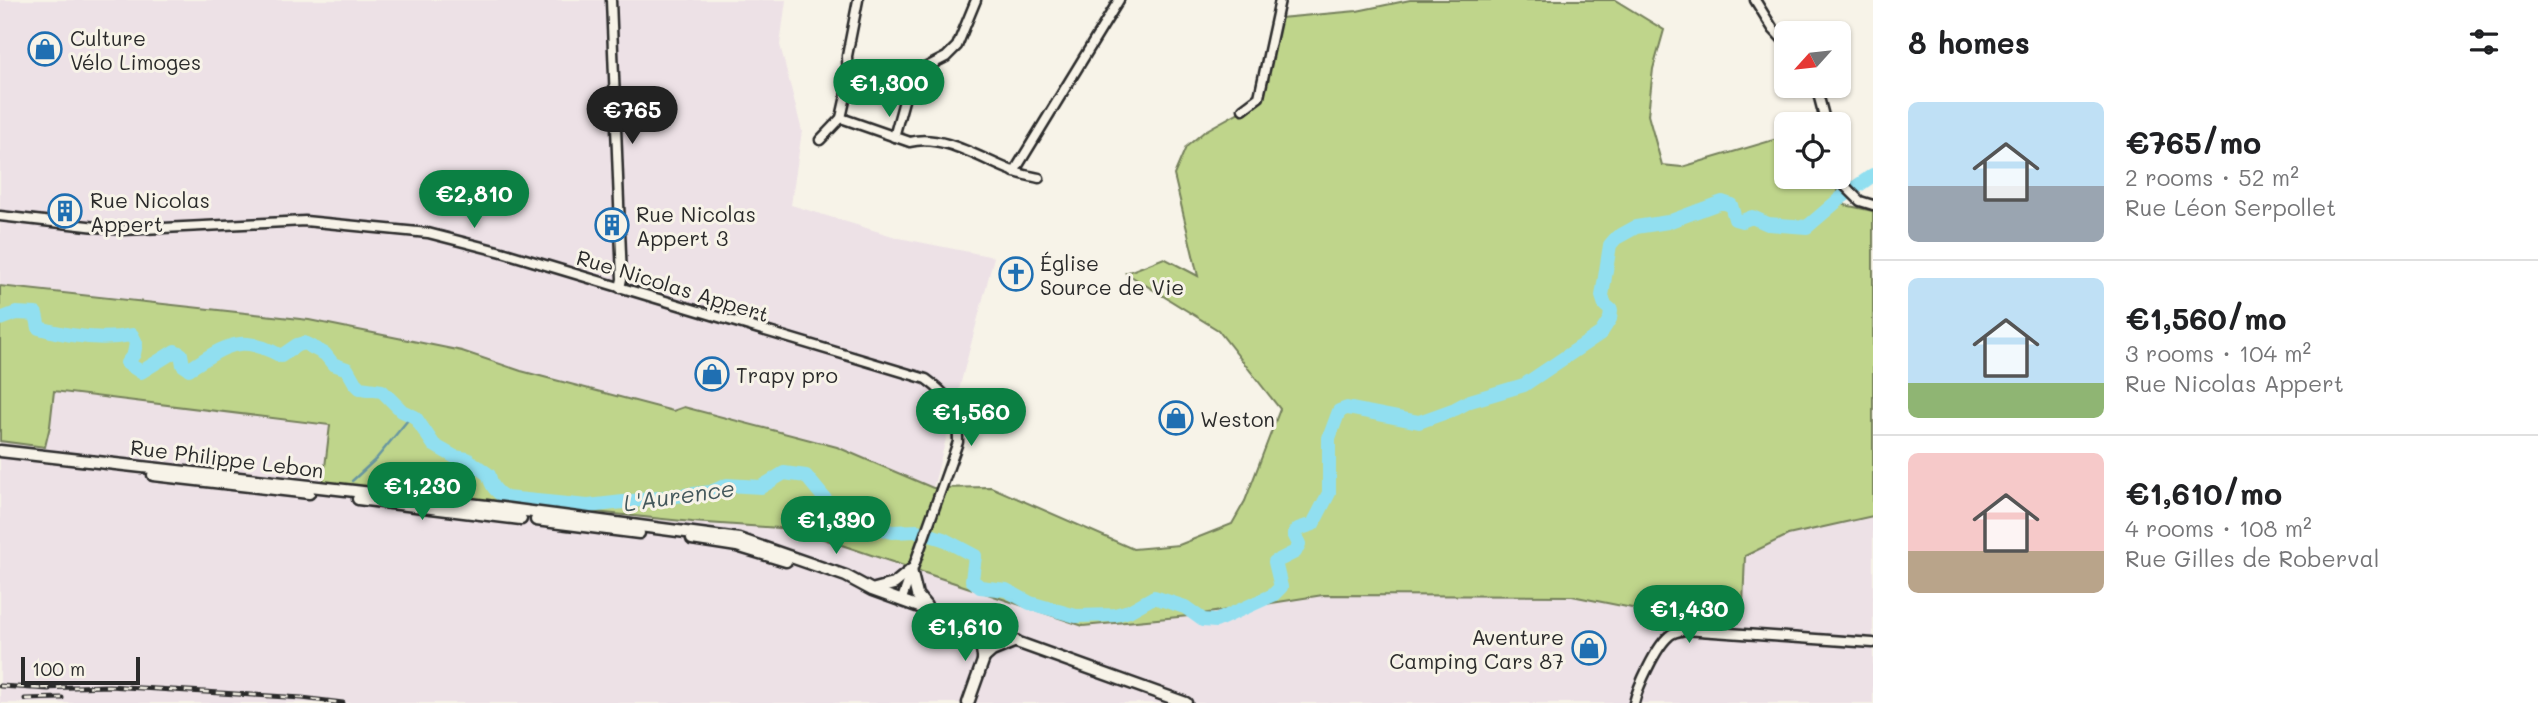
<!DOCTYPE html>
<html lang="en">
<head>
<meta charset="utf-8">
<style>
  :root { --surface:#fff; --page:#f2f2f2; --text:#202124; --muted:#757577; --line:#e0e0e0; --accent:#0b8043 }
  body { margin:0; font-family:Mali,sans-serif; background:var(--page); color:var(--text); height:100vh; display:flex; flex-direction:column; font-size:26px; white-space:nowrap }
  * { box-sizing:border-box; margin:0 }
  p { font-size:23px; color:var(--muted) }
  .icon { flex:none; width:38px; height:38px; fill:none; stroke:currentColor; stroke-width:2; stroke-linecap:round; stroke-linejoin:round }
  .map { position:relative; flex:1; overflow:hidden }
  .drawer { display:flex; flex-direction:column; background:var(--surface); width:665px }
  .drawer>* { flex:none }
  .needle { width:46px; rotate:243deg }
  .controls { position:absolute; left:1774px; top:21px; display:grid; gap:14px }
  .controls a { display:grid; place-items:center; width:77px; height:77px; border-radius:10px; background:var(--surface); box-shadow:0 2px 5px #0004; font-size:35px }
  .scale { position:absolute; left:21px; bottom:18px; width:119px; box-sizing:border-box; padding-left:7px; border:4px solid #2b2b2b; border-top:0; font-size:19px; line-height:24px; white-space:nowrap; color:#2b2b2b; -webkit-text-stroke:5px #f7f3e8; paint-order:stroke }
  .price { position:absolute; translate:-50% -60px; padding:0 16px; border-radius:24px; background:var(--accent); color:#fff; font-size:23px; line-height:46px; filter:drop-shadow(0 2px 4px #0008) }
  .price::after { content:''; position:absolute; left:50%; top:42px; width:21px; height:16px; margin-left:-10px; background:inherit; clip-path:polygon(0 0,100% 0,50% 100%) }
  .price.on { background:#222; color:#fff }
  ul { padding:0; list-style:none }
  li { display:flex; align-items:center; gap:21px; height:175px; padding:0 35px }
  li+li { border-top:2px solid var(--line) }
  li span { display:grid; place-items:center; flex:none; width:196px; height:140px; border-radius:10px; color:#555 }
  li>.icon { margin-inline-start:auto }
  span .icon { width:84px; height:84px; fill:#fffc; stroke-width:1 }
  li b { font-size:30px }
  h2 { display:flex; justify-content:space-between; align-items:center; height:84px; padding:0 35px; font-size:30px }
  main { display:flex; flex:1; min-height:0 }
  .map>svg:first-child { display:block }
</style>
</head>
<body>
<main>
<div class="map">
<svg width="1873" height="703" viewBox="0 0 1873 703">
  <rect width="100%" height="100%" fill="#f7f3e8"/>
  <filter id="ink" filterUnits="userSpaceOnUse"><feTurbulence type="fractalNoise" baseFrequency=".0143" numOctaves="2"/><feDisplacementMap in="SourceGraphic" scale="14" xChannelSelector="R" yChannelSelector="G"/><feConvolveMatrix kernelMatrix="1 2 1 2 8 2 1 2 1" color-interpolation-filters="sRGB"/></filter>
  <g filter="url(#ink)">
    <g fill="#ede1e6">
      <polygon points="0,0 786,0 780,45 802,131 791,205 899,238 994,257 933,488 837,447 684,407 674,411 521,371 462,351 309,320 0,286"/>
      <polygon points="54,391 330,425 323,484 692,522 795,529 1083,626 1189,616 1323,595 1572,596 1653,612 1743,604 1745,557 1788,535 1873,516 1873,703 0,703 0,428 50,426"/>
    </g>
    <polygon fill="#bfd58b" stroke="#75805b" stroke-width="2" points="1410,0 1615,0 1664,30 1653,69 1648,115 1662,165 1682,167 1787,136 1787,177 1831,177 1845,205 1873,211 1873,516 1788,535 1745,556 1743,605 1652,612 1572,596 1323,595 1189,616 1083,626 794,529 692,522 323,484 330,425 54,391 50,426 45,447 0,441 0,286 309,320 462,351 521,371 673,411 684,407 837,447 933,488 991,487 1133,549 1179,545 1232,524 1245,501 1280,409 1218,330 1126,273 1164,258 1198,276 1174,175 1186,147 1205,131 1255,103 1280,18 1357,11"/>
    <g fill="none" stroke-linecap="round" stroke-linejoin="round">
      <polyline stroke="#6897a1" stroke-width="2.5" points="352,481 376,459 412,415"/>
      <path stroke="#91dff0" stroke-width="14" d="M0,319L16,313L36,314L39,328C68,336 101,341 132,335L136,343L134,354L127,363L141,372L175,351L181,354L183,365L189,369C225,347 239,332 281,356L297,345L304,343L325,354L333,364L347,369L355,383L360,388L382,391L402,411L415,417L434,445L455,457L467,459L489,475C491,486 496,492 506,498L588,506L711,492L727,485L761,487L784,473L806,476L830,505L873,527L892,532L917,531L943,539L975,556L972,580L980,587L1006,590L1030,603L1076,616L1115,615L1129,611L1154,597L1185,607L1203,620L1216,621L1273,595L1281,587L1275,562L1295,552L1299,544L1294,534L1298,529L1313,524L1329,493V438L1339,411L1347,408L1419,422L1455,409L1470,401L1524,385L1601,333L1610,319L1611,310L1605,305L1602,296L1610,245L1616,238L1636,227L1668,222L1722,202L1731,205L1735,219L1742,221L1752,217L1768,224L1807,227L1842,197L1873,175"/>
      <defs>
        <g id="minor">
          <polyline points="611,0 622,279 620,288"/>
          <path d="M858,0L847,56L848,87L841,118L910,142C942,133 983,160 1013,171C1021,175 1031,176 1039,178"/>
          <polyline points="1755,0 1773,29 1787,44"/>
          <polyline points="1816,86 1826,124"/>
          <polyline points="1243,109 1259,97 1280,0"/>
          <polyline points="894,137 911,75 946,57 957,46 976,0"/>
          <polyline points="820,140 841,118"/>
          <polyline points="1014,172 1119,0"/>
          <polyline points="1836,177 1860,201 1873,205"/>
          <path d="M0,216L123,230L305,221L428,233L502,252L926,379C953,399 958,409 958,442L902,599"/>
          <path d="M1634,703C1638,686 1656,647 1669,636C1673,632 1680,631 1685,630L1873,643"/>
        </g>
        <g id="tertiary">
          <polyline points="0,451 487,506 739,539 846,576 872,590 1186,703"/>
          <polyline points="153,475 309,493"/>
          <polyline points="358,499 521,519"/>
          <polyline points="536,520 639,533"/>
          <polyline points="692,539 737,546 786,561"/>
          <polyline points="911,570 917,595 926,606"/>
          <polyline points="875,589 894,584 911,570"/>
          <polyline points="969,627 980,639 983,656"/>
          <polyline points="983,659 992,651 1016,641"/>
          <polyline points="968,703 993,633"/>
        </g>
      </defs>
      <use href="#minor" stroke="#2b2b2b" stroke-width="13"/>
      <use href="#tertiary" stroke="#2b2b2b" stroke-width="15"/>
      <use href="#minor" stroke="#f7f3e8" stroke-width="8"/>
      <use href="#tertiary" stroke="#f7f3e8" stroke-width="10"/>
      <defs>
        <g id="rail">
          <polyline points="0,686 49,689"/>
          <polyline points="41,688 109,686 302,698 343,703"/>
          <polyline points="25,699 62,698"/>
        </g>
      </defs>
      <use href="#rail" stroke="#2b2b2b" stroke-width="5"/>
      <use href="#rail" stroke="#f7f3e8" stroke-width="2.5" stroke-dasharray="8" stroke-linecap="butt"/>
    </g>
  </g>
  <defs>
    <symbol id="shop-ring" viewBox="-11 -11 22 22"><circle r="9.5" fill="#f7f3e8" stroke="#1f6fb2" stroke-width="1.5"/><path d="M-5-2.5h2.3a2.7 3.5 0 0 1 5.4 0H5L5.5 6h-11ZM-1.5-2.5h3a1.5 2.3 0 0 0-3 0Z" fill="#1f6fb2"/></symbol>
    <symbol id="building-ring" viewBox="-11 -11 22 22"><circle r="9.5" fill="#f7f3e8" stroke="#1f6fb2" stroke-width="1.5"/><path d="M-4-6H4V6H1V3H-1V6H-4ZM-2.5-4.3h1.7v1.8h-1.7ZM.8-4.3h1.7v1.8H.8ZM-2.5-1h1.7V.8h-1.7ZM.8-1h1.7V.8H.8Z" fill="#1f6fb2"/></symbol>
    <symbol id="church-ring" viewBox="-11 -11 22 22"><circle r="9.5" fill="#f7f3e8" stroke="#1f6fb2" stroke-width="1.5"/><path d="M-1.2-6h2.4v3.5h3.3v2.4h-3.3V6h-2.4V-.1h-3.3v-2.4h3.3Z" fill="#1f6fb2"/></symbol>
  </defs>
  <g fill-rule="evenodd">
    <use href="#shop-ring" x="26" y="30" width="38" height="38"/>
    <use href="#building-ring" x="46" y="192" width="38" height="38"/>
    <use href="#building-ring" x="593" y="206" width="38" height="38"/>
    <use href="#church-ring" x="997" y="255" width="38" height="38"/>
    <use href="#shop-ring" x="693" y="355" width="38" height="38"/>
    <use href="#shop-ring" x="1157" y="399" width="38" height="38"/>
    <use href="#shop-ring" x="1570" y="629" width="38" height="38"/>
  </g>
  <g text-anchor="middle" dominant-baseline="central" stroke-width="6" stroke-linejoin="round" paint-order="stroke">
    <g font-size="21" fill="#2b2b2b" stroke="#f7f3e8" text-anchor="start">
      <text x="70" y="37">Culture<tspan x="70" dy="24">Vélo Limoges</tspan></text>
      <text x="90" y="199">Rue Nicolas<tspan x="90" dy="24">Appert</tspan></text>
      <text x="636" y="213">Rue Nicolas<tspan x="636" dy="24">Appert 3</tspan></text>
      <text x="1040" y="262">Église<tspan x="1040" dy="24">Source de Vie</tspan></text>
      <text x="736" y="374">Trapy pro</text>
      <text x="1200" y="418">Weston</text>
      <text x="1564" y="636" text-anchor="end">Aventure<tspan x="1564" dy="24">Camping Cars 87</tspan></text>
    </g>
    <g font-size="21" fill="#2b2b2b" stroke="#f7f3e8">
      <text transform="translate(673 285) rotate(17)">Rue Nicolas Appert</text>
      <text transform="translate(227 458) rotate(7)">Rue Philippe Lebon</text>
    </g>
    <g font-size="23" font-style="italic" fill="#44585c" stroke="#f7f3e8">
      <text transform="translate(679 495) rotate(-8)">L'Aurence</text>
    </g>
  </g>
</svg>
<div class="controls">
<a><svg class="needle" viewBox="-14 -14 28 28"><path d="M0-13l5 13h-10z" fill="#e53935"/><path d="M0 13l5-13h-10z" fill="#757577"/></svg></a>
<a><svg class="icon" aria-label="locate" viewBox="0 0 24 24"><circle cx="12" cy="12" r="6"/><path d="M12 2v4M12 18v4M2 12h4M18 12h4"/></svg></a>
</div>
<div class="scale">100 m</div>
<b class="price" style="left:889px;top:119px">€1,300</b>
<b class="price on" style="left:632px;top:146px">€765</b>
<b class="price" style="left:474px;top:230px">€2,810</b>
<b class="price" style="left:971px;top:448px">€1,560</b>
<b class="price" style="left:422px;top:522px">€1,230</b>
<b class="price" style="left:836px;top:556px">€1,390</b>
<b class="price" style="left:1689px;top:645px">€1,430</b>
<b class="price" style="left:965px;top:663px">€1,610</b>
</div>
<section class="drawer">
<h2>8 homes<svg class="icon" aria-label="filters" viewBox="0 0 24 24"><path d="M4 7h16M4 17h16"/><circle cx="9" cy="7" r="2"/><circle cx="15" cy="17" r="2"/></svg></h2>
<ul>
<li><span style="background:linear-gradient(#bfe0f5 60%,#9aa5b1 0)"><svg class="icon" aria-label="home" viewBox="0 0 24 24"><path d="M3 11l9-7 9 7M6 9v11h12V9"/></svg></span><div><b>€765/mo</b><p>2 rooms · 52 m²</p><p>Rue Léon Serpollet</p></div></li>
<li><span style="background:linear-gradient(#bfe0f5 75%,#8fb573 0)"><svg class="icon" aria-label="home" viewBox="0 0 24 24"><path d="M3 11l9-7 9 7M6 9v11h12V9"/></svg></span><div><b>€1,560/mo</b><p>3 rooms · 104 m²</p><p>Rue Nicolas Appert</p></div></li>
<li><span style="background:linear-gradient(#f6c9c9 70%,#b9a48a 0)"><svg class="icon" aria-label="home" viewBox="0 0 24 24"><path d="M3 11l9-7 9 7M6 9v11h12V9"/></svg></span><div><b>€1,610/mo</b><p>4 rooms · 108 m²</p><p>Rue Gilles de Roberval</p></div></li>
</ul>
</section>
</main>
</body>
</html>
